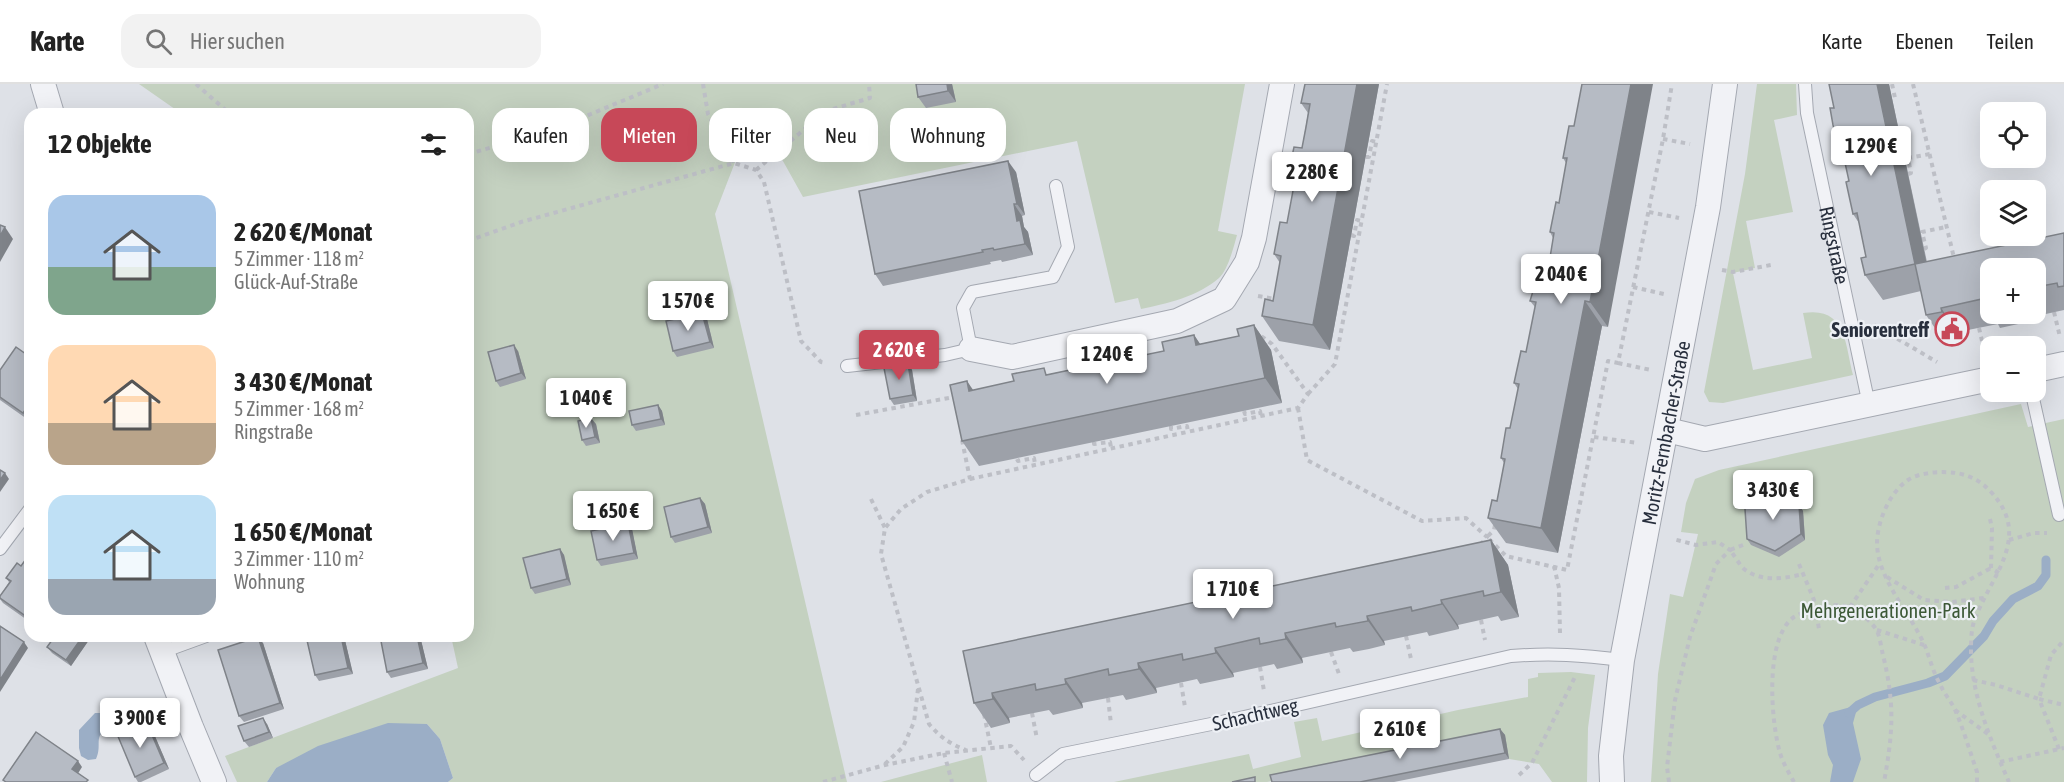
<!DOCTYPE html>
<html lang="de">
<head>
<meta charset="utf-8">
<style>
  :root { --surface:#fff; --page:#f2f2f2; --text:#222; --muted:#767676; --line:#e0e0e0; --accent:#c74858 }
  body { margin:0; font-family:"Asap Condensed",sans-serif; background:var(--page); color:var(--text); height:100vh; display:flex; flex-direction:column; font-size:22px; white-space:nowrap }
  * { box-sizing:border-box; margin:0 }
  p { font-size:20px; color:var(--muted) }
  .icon { flex:none; width:33px; height:33px; fill:none; stroke:currentColor; stroke-width:2; stroke-linecap:round; stroke-linejoin:round }
  .map { position:relative; flex:1; overflow:hidden }
  .details { position:absolute; left:24px; top:24px; width:450px; height:534px; display:flex; flex-direction:column; background:var(--surface); border-radius:18px; box-shadow:0 6px 24px #0002 }
  .details>* { flex:none }
  .hud { position:absolute; left:492px; top:24px; width:570px; height:54px; display:flex; gap:12px }
  .buttons { position:absolute; left:1980px; top:18px; display:grid; gap:12px }
  .buttons a { display:grid; place-items:center; width:66px; height:66px; border-radius:12px; background:var(--surface); box-shadow:0 6px 24px #0002; font-size:30px }
  .price { position:absolute; translate:-50% -51px; padding:0 14px; border-radius:6px; background:#fff; color:#222; font-size:20px; line-height:39px; filter:drop-shadow(0 2px 3px #0008) }
  .price::after { content:''; position:absolute; left:50%; top:36px; width:18px; height:14px; margin-left:-9px; background:inherit; clip-path:polygon(0 0,100% 0,50% 100%) }
  .price.active { background:var(--accent); color:#fff }
  ul { padding:0; list-style:none }
  li { display:flex; align-items:center; gap:18px; height:150px; padding:0 24px }
  li span { display:grid; place-items:center; flex:none; width:168px; height:120px; border-radius:18px; color:#555 }
  li>.icon { margin-inline-start:auto }
  span .icon { width:72px; height:72px; fill:#fffc; stroke-width:1 }
  li b { font-size:26px }
  h2 { display:flex; justify-content:space-between; align-items:center; height:72px; padding:0 24px; font-size:26px }
  .pill { padding:0 21px; border-radius:18px; background:var(--surface); box-shadow:0 6px 24px #0002; font-size:21px; line-height:54px }
  .pill.active { background:var(--accent); color:#fff }
  header { display:flex; align-items:center; gap:36px; box-sizing:border-box; height:84px; padding:0 30px; background:var(--surface); border-bottom:2px solid var(--line) }
  header strong { font-size:28px }
  nav { display:flex; gap:33px; margin-inline-start:auto; font-size:21px }
  .search { width:420px; height:54px; background:var(--page); display:flex; align-items:center; gap:15px; box-sizing:border-box; padding:0 21px; border-radius:18px; color:var(--muted); font-size:22px }
  .map>svg:first-child { display:block }
</style>
</head>
<body>
<header>
<strong>Karte</strong>
<div class="search"><svg class="icon" aria-label="search" viewBox="0 0 24 24"><circle cx="10" cy="10" r="6"/><path d="M15 15l6 6"/></svg>Hier suchen</div>
<nav><a>Karte</a><a>Ebenen</a><a>Teilen</a></nav>
</header>
<div class="map">
<svg width="2064" height="698" viewBox="0 0 2064 698">
  <rect width="100%" height="100%" fill="#dee1e7"/>
  <g fill="#c4d1c0">
    <path d="M139,0H1245L1218,147L1237,151C1234,162 1228,186 1219,194C1199,212 1166,220 1141,225L1138,214L1115,219L1077,57L803,113L769,52L744,55L715,130L847,698H448L453,694L440,655L427,640L276,684L267,698H237L225,672L458,584L451,552H468V30H182Z"/>
    <path d="M1757,0H1796L1797,31L1774,36L1793,128L1746,137L1755,184L1733,189L1753,286L1812,274L1803,229C1846,222 1845,259 1853,291L1723,319L1709,318L1704,308L1745,90Z"/>
    <polygon points="2021,320 2028,343 2064,335 2064,698 1651,698 1658,590 1670,510 1683,513 1698,450 1681,448 1686,419 1695,395 1719,386"/>
    <polygon points="1571,588 1595,591 1588,644 1587,698 1552,698 1539,680 1509,675 1504,651 1267,698 1114,698 1249,670 1253,685 1301,673 1294,638 1317,634 1322,657 1458,626 1528,613 1528,595 1538,593 1538,589"/>
    <polygon points="982,671 987,698 881,698"/>
  </g>
  <g fill="#9baec6">
    <polygon points="1858,621 1853,639 1861,675 1853,698 1830,698 1833,681 1828,671 1823,641 1829,629"/>
    <path d="M95,629H104L109,634V643C92,653 103,660 96,675L88,676L81,672L79,664V646Z"/>
    <polygon points="388,639 427,640 440,655 453,694 448,698 267,698 276,684 318,662"/>
  </g>
  <g fill="none" stroke-linecap="round" stroke-linejoin="round">
    <polyline stroke="#9baec6" stroke-width="9" points="1849,629 1858,621 1875,613 1928,599 1945,592 1984,552 1993,537 2013,515 2038,502 2046,491 2046,476"/>
    <defs>
      <g id="service">
        <path id="s1" d="M1805,0L1807,29L1869,321"/>
        <polyline points="847,282 945,271 971,265 963,224 972,208 1053,193 1068,163 1056,102"/>
        <polyline points="2032,310 2059,431"/>
        <polyline points="0,465 30,425"/>
        <polyline points="162,568 206,552"/>
        <path d="M1036,691L1063,670L1231,636L1511,572C1552,569 1582,571 1622,576"/>
      </g>
      <g id="minor">
        <polyline points="43,0 52,30"/>
        <polyline points="971,265 1012,273 1177,237 1224,215 1247,178 1254,154 1282,0"/>
        <polyline points="2036,286 2064,280"/>
        <polyline points="1667,346 1705,355 1990,295"/>
        <polyline points="156,552 191,643 214,698"/>
        <path id="s2" d="M1612,698L1611,672L1622,576L1708,123L1725,0"/>
      </g>
    </defs>
    <use href="#service" stroke="#a4a8b1" stroke-width="14"/>
    <use href="#minor" stroke="#a4a8b1" stroke-width="26"/>
    <g stroke="#bdbfc6" stroke-width="4" stroke-dasharray="4.5 4.5" stroke-linecap="butt">
      <polyline points="196,0 230,30"/>
      <polyline points="703,0 708,30 734,79"/>
      <polyline points="1892,0 1895,14 1893,14"/>
      <polyline points="1913,0 1954,174"/>
      <polyline points="1663,55 1690,60"/>
      <polyline points="468,70 550,47 663,0"/>
      <polyline points="1366,73 1369,73 1372,57 1377,58"/>
      <polyline points="756,86 826,27 870,14 869,0"/>
      <polyline points="1908,90 1911,89 1908,74 1930,70"/>
      <polyline points="1649,128 1679,134"/>
      <polyline points="1351,151 1354,152 1357,136 1362,137"/>
      <polyline points="468,157 521,138 734,79 756,86 764,98 801,257 821,278 826,279"/>
      <polyline points="1924,165 1926,164 1922,148 1946,143"/>
      <polyline points="1722,186 1733,188 1771,181"/>
      <polyline points="1633,203 1664,210"/>
      <polyline points="1258,212 1275,215"/>
      <polyline points="2054,228 2060,253"/>
      <polyline points="1874,241 1937,278"/>
      <polyline points="1979,244 1985,270"/>
      <polyline points="1618,279 1651,286"/>
      <polyline points="1308,310 1335,280 1387,0"/>
      <polyline points="1298,324 1307,376 1422,437 1466,434 1487,453 1481,460"/>
      <polyline points="1244,327 1245,330 1260,327 1261,332"/>
      <polyline points="856,331 954,313"/>
      <polyline points="1171,342 1171,345 1187,342 1188,348"/>
      <polyline points="1594,353 1638,359"/>
      <path d="M962,356L970,395L927,408L901,425L885,444L881,470L929,640C940,653 950,660 966,666"/>
      <polyline points="1094,358 1094,360 1110,358 1111,363"/>
      <polyline points="1017,375 1018,377 1034,374 1035,380"/>
      <polyline points="970,395 1298,324 1308,310 1272,260 1257,249"/>
      <polyline points="871,415 885,444"/>
      <polyline points="1990,435 1992,444 1991,484 1999,489"/>
      <polyline points="1495,441 1494,446 1487,453 1506,472 1567,486 1608,277 1618,279 1663,55 1672,0"/>
      <polyline points="2009,456 2034,449 2047,449"/>
      <path d="M1743,461L1730,466C1734,471 1739,480 1744,485C1761,498 1784,495 1803,490"/>
      <polyline points="1799,480 1814,516 1819,545"/>
      <polyline points="1554,482 1559,504 1560,549"/>
      <polyline points="1887,493 1924,516 1952,518 1984,514"/>
      <polyline points="1945,504 1956,503 1991,484"/>
      <polyline points="1850,523 1880,479"/>
      <polyline points="1481,536 1485,556"/>
      <polyline points="1877,546 1924,561"/>
      <polyline points="1406,552 1411,575"/>
      <polyline points="1331,568 1339,590"/>
      <polyline points="1260,583 1264,607"/>
      <polyline points="1973,596 1996,601 2039,615 2051,571 2064,556"/>
      <polyline points="1181,599 1185,623"/>
      <polyline points="1108,614 1111,640"/>
      <polyline points="1955,626 1988,650"/>
      <polyline points="1032,629 1037,655"/>
      <polyline points="984,630 991,664"/>
      <polyline points="2059,665 2039,615 2064,621"/>
      <polyline points="944,669 952,698"/>
      <polyline points="2000,678 2064,664"/>
      <polyline points="885,680 903,663 914,638 918,605"/>
      <polyline points="1519,691 1532,679 1576,591"/>
      <polyline points="823,698 885,681 944,669 1011,662 1024,676"/>
      <polyline points="1669,698 1667,683 1675,616 1690,553 1716,480 1730,466 1718,458 1696,461 1673,455"/>
      <path d="M1794,698C1789,689 1783,679 1780,669C1771,638 1764,554 1794,533C1804,527 1818,524 1829,522C1847,518 1865,530 1876,545C1880,552 1881,563 1883,571C1895,620 1893,649 1884,698"/>
      <path d="M1977,698V688C1970,668 1964,647 1956,628C1952,618 1944,610 1940,600C1933,588 1930,575 1925,562C1911,530 1878,496 1877,460C1877,438 1889,409 1908,396C1920,388 1942,387 1956,389C1970,391 1982,398 1991,408C2035,455 1987,495 1973,541C1971,549 1971,560 1971,568C1972,613 1991,657 2009,698"/>
    </g>
    <use href="#service" stroke="#f1f2f6" stroke-width="12"/>
    <use href="#minor" stroke="#f1f2f6" stroke-width="24"/>
  </g>
  <g fill="#9da1a9" fill-rule="evenodd">
    <polygon points="952,0 956,18 926,24 918,13"/>
    <polygon points="1379,0 1330,266 1279,257 1262,232 1273,217 1280,179 1274,170 1287,139 1294,103 1288,94 1302,64 1308,29 1301,19"/>
    <path d="M1889,0L1927,178L2064,149V226L2032,233V237L2000,244L1998,240L1958,248L1959,252L1943,256L1926,231L1921,207L1883,216L1865,191L1866,173L1859,139L1853,130L1849,97L1842,65L1837,57L1834,24ZM1990,184H2036V230H1990Z"/>
    <polygon points="1569,42 1608,243 1602,242 1558,469 1506,459 1488,434 1497,417 1504,379 1501,374 1510,344 1518,305 1514,299 1526,268 1535,223 1530,217 1538,208 1547,192 1553,154 1550,148 1559,119 1566,79 1563,74"/>
    <polygon points="1016,88 1025,131 1022,132 1024,143 1028,148 1033,171 1002,178 1001,176 990,178 991,180 883,202 875,190"/>
    <polygon points="707,235 714,264 677,273 673,267"/>
    <polygon points="1254,241 1271,266 1282,319 979,382 962,357 973,306 1089,282 1119,268 1124,275 1164,267 1194,251 1200,260 1239,252"/>
    <polygon points="518,267 526,295 500,303 496,297"/>
    <polygon points="30,273 30,331 27,335 0,316 0,286"/>
    <polygon points="908,280 912,286 917,317 894,321 890,315"/>
    <polygon points="658,321 662,327 665,341 636,347 632,341"/>
    <polygon points="596,340 600,359 586,362 582,356"/>
    <polygon points="700,414 705,420 712,449 675,459 671,453"/>
    <polygon points="1799,421 1803,427 1805,456 1779,473 1751,461 1747,455"/>
    <polygon points="628,439 632,445 638,475 601,482 597,476"/>
    <polygon points="1491,456 1508,481 1519,533 1501,537 1498,532 1458,541 1459,545 1429,552 1427,548 1384,557 1385,561 1369,565 1353,568 1350,564 1302,574 1303,579 1277,585 1274,580 1233,589 1234,593 1200,600 1197,595 1156,604 1157,609 1126,616 1123,611 1082,619 1083,624 1053,631 1049,626 1009,634 1010,639 991,644 974,619 963,567"/>
    <polygon points="560,465 564,471 571,501 535,510 531,504"/>
    <polygon points="30,472 30,538 3,519 0,515 0,512 9,498 6,494 21,482"/>
    <polygon points="55,552 90,552 91,553 71,582 52,569 47,563"/>
    <polygon points="306,552 344,552 353,590 319,597 315,591"/>
    <polygon points="420,552 428,585 391,594 387,588"/>
    <polygon points="263,559 284,625 244,638 239,632"/>
    <polygon points="267,640 273,654 249,663 244,657"/>
    <polygon points="151,643 169,685 141,698 138,698 135,693"/>
    <polygon points="1500,645 1505,651 1509,675 1394,698 1272,698"/>
  </g>
  <g fill="#7f8389">
    <polygon points="947,0 952,0 956,18 948,7"/>
    <polygon points="1357,0 1379,0 1330,266 1313,241"/>
    <polygon points="1631,0 1653,0 1608,243 1590,218"/>
    <polygon points="1877,0 1889,0 1932,205 1915,180"/>
    <polygon points="1008,77 1016,88 1025,131 1017,120"/>
    <polygon points="1014,120 1022,132 1024,143 1028,148 1033,171 1025,160 1017,137"/>
    <polygon points="5,143 13,155 0,178 0,152"/>
    <polygon points="1585,217 1602,242 1558,469 1541,444"/>
    <polygon points="1941,224 1958,248 1959,252 1942,228"/>
    <polygon points="702,229 707,235 714,264 710,258"/>
    <polygon points="2027,230 2029,230 2032,233 2032,237"/>
    <polygon points="1254,241 1271,266 1282,319 1265,294"/>
    <polygon points="1194,251 1211,276 1196,261"/>
    <polygon points="514,261 518,267 526,295 521,289"/>
    <polygon points="908,280 912,286 917,317 913,311"/>
    <polygon points="967,297 984,322 969,307"/>
    <polygon points="30,319 30,331 27,335 23,329"/>
    <polygon points="658,321 662,327 665,341 661,335"/>
    <polygon points="591,334 596,340 600,359 595,353"/>
    <polygon points="5,389 9,395 0,408 0,396"/>
    <polygon points="700,414 705,420 712,449 708,443"/>
    <polygon points="1799,421 1803,427 1805,456 1801,450"/>
    <polygon points="628,439 632,445 638,475 634,469"/>
    <polygon points="1491,456 1508,481 1519,533 1501,508"/>
    <polygon points="560,465 564,471 571,501 567,495"/>
    <polygon points="1441,516 1458,541 1459,545 1442,520"/>
    <polygon points="1367,532 1384,557 1385,561 1368,537"/>
    <polygon points="1285,549 1302,574 1303,579 1286,555"/>
    <polygon points="83,552 91,553 71,582 66,576"/>
    <polygon points="341,552 344,552 353,590 348,584"/>
    <polygon points="417,552 420,552 428,585 423,579"/>
    <polygon points="258,553 263,559 284,625 280,619"/>
    <polygon points="24,558 28,564 0,608 0,596"/>
    <polygon points="1215,564 1233,589 1234,593 1216,569"/>
    <polygon points="1138,579 1156,604 1157,609 1139,585"/>
    <polygon points="1065,595 1082,619 1083,624 1066,600"/>
    <polygon points="992,609 1009,634 1010,639 993,615"/>
    <polygon points="263,634 267,640 273,654 269,648"/>
    <polygon points="146,637 151,643 169,685 164,679"/>
    <polygon points="1500,645 1505,651 1509,675 1505,669"/>
    <polygon points="78,677 82,683 77,691 72,685"/>
  </g>
  <g fill="#b6bbc4" stroke="#7f8389" stroke-width="1.5">
    <polygon points="916,0 947,0 948,7 918,13"/>
    <polygon points="1305,0 1357,0 1313,241 1262,232 1265,215 1273,217 1281,172 1274,170 1280,138 1287,139 1295,96 1288,94 1291,77 1294,63 1302,64 1306,43 1310,20 1301,19"/>
    <polygon points="1582,0 1631,0 1590,218 1585,217 1541,444 1488,434 1492,416 1497,417 1505,375 1501,374 1506,344 1510,344 1519,300 1514,299 1521,267 1526,268 1536,218 1530,217 1533,207 1538,208 1541,190 1547,192 1554,149 1550,148 1556,118 1559,119 1567,74 1563,74 1569,42 1574,42"/>
    <polygon points="1829,0 1877,0 1915,180 1865,191 1861,174 1866,173 1857,129 1853,130 1846,98 1849,97 1840,56 1837,57 1833,41 1830,24 1834,24"/>
    <polygon points="1008,77 1017,120 1014,120 1017,137 1020,136 1025,160 994,166 993,164 982,166 983,168 875,190 859,107"/>
    <polygon points="0,141 5,143 0,152"/>
    <polygon points="2064,149 2064,202 2058,203 2057,199 2036,203 2036,184 1990,184 1990,217 1983,219 1982,215 1941,224 1942,228 1926,231 1915,180"/>
    <polygon points="702,229 710,258 673,267 666,237"/>
    <polygon points="1254,241 1265,294 962,357 950,301 967,297 969,307 1014,297 1012,290 1044,284 1046,291 1089,282 1087,275 1119,268 1120,276 1164,267 1162,258 1194,251 1196,261 1239,252 1237,245"/>
    <polygon points="514,261 521,289 496,297 488,268"/>
    <polygon points="16,263 30,273 30,319 23,329 0,313 0,286"/>
    <polygon points="908,280 913,311 890,315 884,284"/>
    <polygon points="658,321 661,335 632,341 629,327"/>
    <polygon points="591,334 595,353 582,356 578,337"/>
    <polygon points="0,386 5,389 0,396"/>
    <polygon points="1771,405 1799,421 1801,450 1775,467 1747,455 1745,425"/>
    <polygon points="700,414 708,443 671,453 664,423"/>
    <polygon points="628,439 634,469 597,476 591,447"/>
    <polygon points="1491,456 1501,508 1484,512 1483,507 1441,516 1442,520 1412,527 1411,523 1367,532 1368,537 1336,543 1335,539 1285,549 1286,555 1260,560 1259,554 1215,564 1216,569 1183,576 1182,570 1138,579 1139,585 1109,591 1108,585 1065,595 1066,600 1036,606 1035,600 992,609 993,615 974,619 963,567"/>
    <polygon points="560,465 567,495 531,504 523,474"/>
    <polygon points="29,471 30,472 30,535 0,514 0,512 11,497 6,494 17,479 21,482"/>
    <polygon points="0,542 24,558 0,596"/>
    <polygon points="55,552 83,552 66,576 47,563"/>
    <polygon points="306,552 341,552 348,584 315,591"/>
    <polygon points="380,552 417,552 423,579 387,588"/>
    <polygon points="258,553 280,619 239,632 218,566"/>
    <polygon points="263,634 269,648 244,657 238,642"/>
    <polygon points="146,637 164,679 135,693 117,650"/>
    <polygon points="1500,645 1505,669 1360,698 1272,698 1270,691"/>
    <polygon points="36,648 78,677 72,685 88,696 86,698 6,698 3,696"/>
    <polygon points="1255,693 1255,698 1232,698"/>
  </g>
  <defs>
    <symbol id="civic-ring" viewBox="-11 -11 22 22"><circle r="9.5" fill="#edf0f5" stroke="#c74858" stroke-width="1.5"/><path d="M-.6-6.5H3V-4.5H.6V-3L4-1V1h2V6H-6V1h2V-1L-.6-3ZM-1.2 2.5V6h2.4V2.5Z" fill="#c74858"/></symbol>
  </defs>
  <g fill-rule="evenodd">
    <use href="#civic-ring" x="1933" y="226" width="38" height="38"/>
  </g>
  <g text-anchor="middle" dominant-baseline="central" stroke-width="4.5" stroke-linejoin="round" paint-order="stroke">
    <g font-size="20" fill="#282f3d" stroke="#edf0f5">
      <text stroke="none"><textPath href="#s1" startOffset="164">Ringstraße</textPath></text>
      <text stroke="none"><textPath href="#s2" startOffset="354">Moritz-Fernbacher-Straße</textPath></text>
      <text transform="translate(1255 630) rotate(-13)">Schachtweg</text>
    </g>
    <g font-size="20" font-weight="bold" fill="#282f3d" stroke="#edf0f5" text-anchor="end">
      <text x="1929" y="245">Seniorentreff</text>
    </g>
    <g font-size="20" fill="#3c5836" stroke="#edf0f5">
      <text x="1888" y="526">Mehrgenerationen-Park</text>
    </g>
  </g>
</svg>
<div class="buttons">
<a><svg class="icon" aria-label="locate" viewBox="0 0 24 24"><circle cx="12" cy="12" r="6"/><path d="M12 2v4M12 18v4M2 12h4M18 12h4"/></svg></a>
<a><svg class="icon" aria-label="layers" viewBox="0 0 24 24"><path d="M12 4l9 5-9 5-9-5zM3 14l9 5 9-5"/></svg></a>
<a>+</a>
<a>−</a>
</div>
<b class="price" style="left:1871px;top:93px">1 290 €</b>
<b class="price" style="left:1312px;top:119px">2 280 €</b>
<b class="price" style="left:1561px;top:221px">2 040 €</b>
<b class="price" style="left:688px;top:248px">1 570 €</b>
<b class="price active" style="left:899px;top:297px">2 620 €</b>
<b class="price" style="left:1107px;top:301px">1 240 €</b>
<b class="price" style="left:586px;top:345px">1 040 €</b>
<b class="price" style="left:1773px;top:437px">3 430 €</b>
<b class="price" style="left:613px;top:458px">1 650 €</b>
<b class="price" style="left:1233px;top:536px">1 710 €</b>
<b class="price" style="left:140px;top:665px">3 900 €</b>
<b class="price" style="left:1400px;top:676px">2 610 €</b>
<div class="hud">
<a class="pill">Kaufen</a>
<a class="pill active">Mieten</a>
<a class="pill">Filter</a>
<a class="pill">Neu</a>
<a class="pill">Wohnung</a>
</div>
<section class="details">
<h2>12 Objekte<svg class="icon" aria-label="filters" viewBox="0 0 24 24"><path d="M4 7h16M4 17h16"/><circle cx="9" cy="7" r="2"/><circle cx="15" cy="17" r="2"/></svg></h2>
<ul>
<li><span style="background:linear-gradient(#a9c7e8 60%,#7fa58c 0)"><svg class="icon" aria-label="home" viewBox="0 0 24 24"><path d="M3 11l9-7 9 7M6 9v11h12V9"/></svg></span><div><b>2 620 €/Monat</b><p>5 Zimmer · 118 m²</p><p>Glück-Auf-Straße</p></div></li>
<li><span style="background:linear-gradient(#ffd9b3 65%,#b9a48a 0)"><svg class="icon" aria-label="home" viewBox="0 0 24 24"><path d="M3 11l9-7 9 7M6 9v11h12V9"/></svg></span><div><b>3 430 €/Monat</b><p>5 Zimmer · 168 m²</p><p>Ringstraße</p></div></li>
<li><span style="background:linear-gradient(#bfe0f5 70%,#9aa5b1 0)"><svg class="icon" aria-label="home" viewBox="0 0 24 24"><path d="M3 11l9-7 9 7M6 9v11h12V9"/></svg></span><div><b>1 650 €/Monat</b><p>3 Zimmer · 110 m²</p><p>Wohnung</p></div></li>
</ul>
</section>
</div>
</body>
</html>
